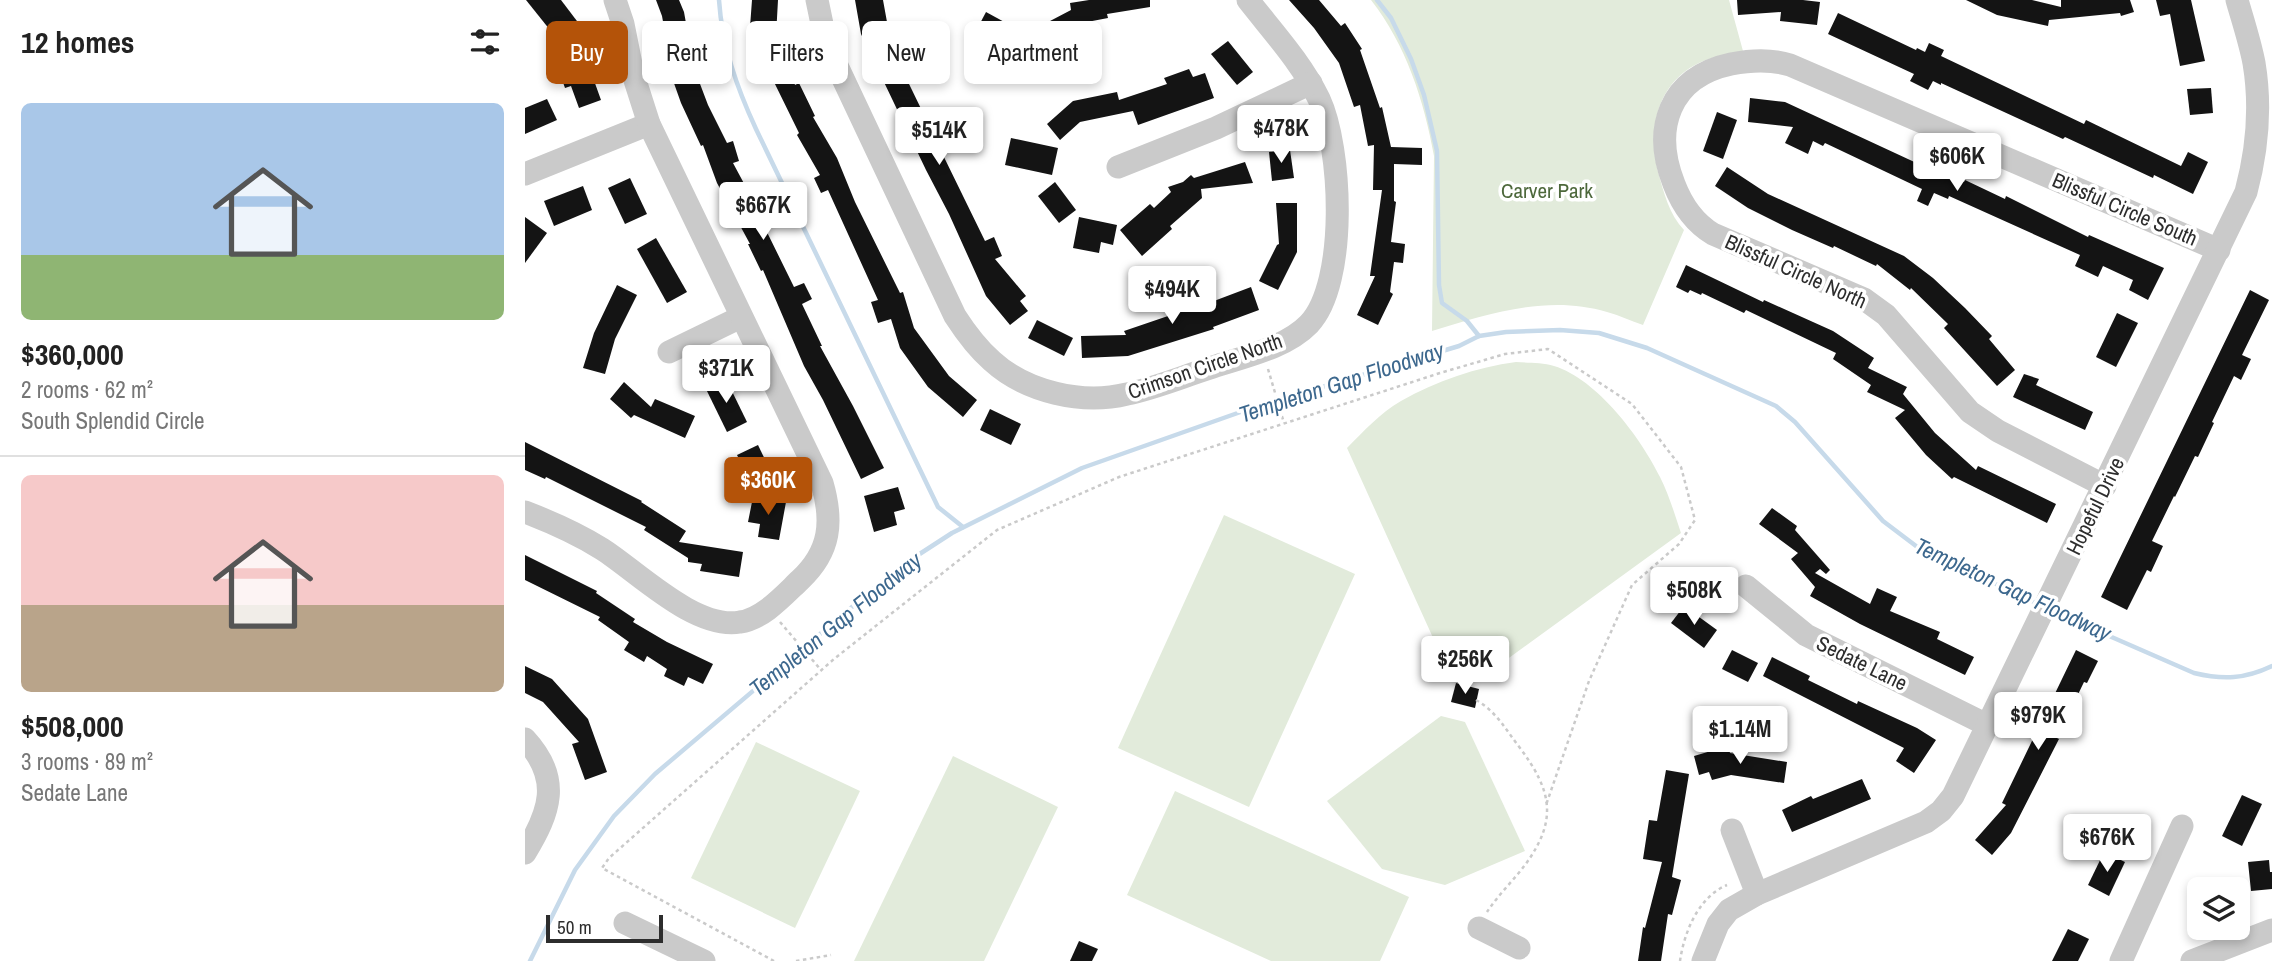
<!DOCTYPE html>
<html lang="en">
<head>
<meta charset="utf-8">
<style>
  :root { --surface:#fff; --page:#f2f2f2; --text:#222; --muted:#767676; --line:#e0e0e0; --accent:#b45309 }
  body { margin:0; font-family:"Archivo Narrow",sans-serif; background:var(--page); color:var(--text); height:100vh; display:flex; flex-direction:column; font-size:26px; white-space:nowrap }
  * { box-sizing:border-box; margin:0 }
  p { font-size:23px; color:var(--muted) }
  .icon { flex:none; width:38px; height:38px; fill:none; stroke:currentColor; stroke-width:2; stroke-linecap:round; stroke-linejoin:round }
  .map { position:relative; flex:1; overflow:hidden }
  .details { display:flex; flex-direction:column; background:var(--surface); width:525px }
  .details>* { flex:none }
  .hud { position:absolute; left:21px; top:21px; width:665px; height:63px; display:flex; gap:14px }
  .fabs { position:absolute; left:1662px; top:877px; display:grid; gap:14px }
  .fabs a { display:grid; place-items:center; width:63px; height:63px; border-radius:10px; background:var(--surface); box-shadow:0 4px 10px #0003; font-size:35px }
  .scale { position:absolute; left:21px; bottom:18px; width:117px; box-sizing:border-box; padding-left:7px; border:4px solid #2d2d2d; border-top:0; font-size:19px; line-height:24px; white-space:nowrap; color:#2d2d2d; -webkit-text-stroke:5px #fff; paint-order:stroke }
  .price { position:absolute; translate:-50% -60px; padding:0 16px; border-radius:7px; background:#fff; color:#222; font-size:23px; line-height:46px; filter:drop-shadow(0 2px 4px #0008) }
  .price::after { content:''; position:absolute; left:50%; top:42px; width:21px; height:16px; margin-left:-10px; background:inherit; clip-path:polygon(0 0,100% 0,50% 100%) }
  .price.active { background:var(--accent); color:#fff }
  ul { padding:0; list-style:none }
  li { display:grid; align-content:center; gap:14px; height:371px; padding:0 21px }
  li+li { border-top:2px solid var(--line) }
  li span { display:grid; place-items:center; height:217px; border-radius:10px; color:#555 }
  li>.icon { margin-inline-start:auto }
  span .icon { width:126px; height:126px; fill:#fffc; stroke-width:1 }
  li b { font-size:30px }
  h2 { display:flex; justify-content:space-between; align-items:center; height:84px; padding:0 21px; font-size:30px }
  .tag { padding:0 24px; border-radius:10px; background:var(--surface); box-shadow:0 4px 10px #0003; font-size:24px; line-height:63px }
  .tag.active { background:var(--accent); color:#fff }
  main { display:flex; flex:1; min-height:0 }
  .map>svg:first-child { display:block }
</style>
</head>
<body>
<main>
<section class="details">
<h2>12 homes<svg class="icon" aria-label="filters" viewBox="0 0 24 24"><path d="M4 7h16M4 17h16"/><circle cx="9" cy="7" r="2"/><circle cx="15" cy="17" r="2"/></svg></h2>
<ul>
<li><span style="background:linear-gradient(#a9c7e8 70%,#8fb573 0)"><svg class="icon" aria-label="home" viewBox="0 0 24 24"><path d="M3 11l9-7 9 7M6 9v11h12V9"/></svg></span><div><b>$360,000</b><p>2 rooms · 62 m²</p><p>South Splendid Circle</p></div></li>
<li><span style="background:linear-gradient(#f6c9c9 60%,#b9a48a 0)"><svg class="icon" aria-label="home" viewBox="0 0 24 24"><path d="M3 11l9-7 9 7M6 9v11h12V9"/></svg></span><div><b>$508,000</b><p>3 rooms · 89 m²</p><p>Sedate Lane</p></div></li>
</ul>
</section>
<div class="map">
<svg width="1747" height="961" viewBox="0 0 1747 961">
  <rect width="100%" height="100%" fill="#fff"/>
  <g fill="#e2ebdb">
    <path d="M846,0H1204L1218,51C1204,54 1189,56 1176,62C1132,82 1122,129 1133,172C1139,193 1144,214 1159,230L1118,325C1106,321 1094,315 1082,312C1023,294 963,314 907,331L909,156C899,100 881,45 846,0Z"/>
    <path d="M991,362C1003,363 1017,362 1029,366C1072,379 1116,438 1135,477C1144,495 1150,515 1156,533L966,671L941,677L919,662L822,448C839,431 855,413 876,401C911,381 952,367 991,362Z"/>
    <polygon points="699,515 830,574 724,807 593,748"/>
    <polygon points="916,716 940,722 1000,851 920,885 857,869 802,801"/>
    <polygon points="231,742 335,791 270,928 166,878"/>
    <polygon points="428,756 533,807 459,961 329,961"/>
    <polygon points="650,791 884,897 855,961 746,961 602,895"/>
  </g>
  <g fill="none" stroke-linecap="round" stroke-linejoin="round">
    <g stroke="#c7daea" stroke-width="4.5">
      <path d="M194,0C197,46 212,88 231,129L413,507L438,527"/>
      <polyline points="852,0 866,18 886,59 899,95 912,151 914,285 917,303 942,321 954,336"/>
      <path d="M1527,611L1669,673C1698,680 1720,679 1747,666"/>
      <polyline points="5,961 50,870 89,816 130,774 373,568 427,533 557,468 724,409 934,346 954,336 981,332 1035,330 1074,333 1122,348 1251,406 1270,422 1358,521 1391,546 1513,604"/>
    </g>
  </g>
  <g fill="#141414">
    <polygon points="1,0 36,0 58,29 37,45"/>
    <polygon points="131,0 154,0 159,12 169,68 183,105 202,143 208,141 214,161 208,163 237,217 235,218 269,287 279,283 287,299 277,304 297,346 295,346 328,406 359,468 336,479 298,400 279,366 238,270 236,271 223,244 225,244 192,183 178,145 176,146 156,103 145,72 147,71 137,16"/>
    <polygon points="227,0 253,0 251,36 256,35 270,85 274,83 290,116 288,117 312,158 330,202 375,293 378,292 389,328 424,376 452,400 438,417 403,387 375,348 366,319 353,323 346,302 353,300 303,190 296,193 289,178 295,175 272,135 274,133 248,80 245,81 230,28 225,27"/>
    <polygon points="330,0 358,0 362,22 355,24 401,119 404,118 418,150 416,151 460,241 469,237 477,256 470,259 501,296 495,301 503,311 485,325 461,296 424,214 401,170 336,34"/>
    <polygon points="564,0 625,0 625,7 582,14 583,18 536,27 542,39 517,52 506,31 546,10 545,3"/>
    <polygon points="764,0 794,0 816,26 820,23 837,49 835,50 855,108 857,107 866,147 897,148 897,165 869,164 869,201 871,202 866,242 880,244 878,263 869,262 865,292 868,294 853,325 832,315 850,276 845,276 857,190 848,190 849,145 843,146 835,105 829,107 814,63 789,28"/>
    <polygon points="1212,0 1278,0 1295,2 1292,25 1255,21 1256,12 1213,15"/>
    <polygon points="1441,0 1507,0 1536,7 1536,0 1605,0 1609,12 1596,16 1595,13 1524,20 1523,26 1472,15"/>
    <polygon points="1631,0 1666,0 1680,61 1655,66 1645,14 1635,16"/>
    <polygon points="461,12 494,30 484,49 451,31"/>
    <polygon points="1313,13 1391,50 1392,48 1400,52 1404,43 1419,50 1416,56 1559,124 1561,120 1656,166 1663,152 1683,162 1668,194 1629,175 1628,178 1540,137 1538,139 1416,83 1416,85 1408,81 1403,90 1385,81 1389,74 1303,34"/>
    <polygon points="703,41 728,72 712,85 686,54"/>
    <polygon points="62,61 76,100 54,108 46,86 40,88 34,71"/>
    <polygon points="664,69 668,77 680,73 689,98 613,125 608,111 555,122 535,140 522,124 548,101 592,92 594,100 642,84 639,78"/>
    <polygon points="1686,88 1688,113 1665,115 1662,89"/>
    <polygon points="1225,98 1260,102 1398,166 1399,164 1439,182 1440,180 1480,199 1481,196 1563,237 1564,235 1639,268 1623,300 1604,290 1608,280 1578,266 1573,277 1550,266 1555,255 1424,196 1423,199 1409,193 1403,206 1392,201 1397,189 1300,143 1298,146 1288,141 1283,154 1260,143 1268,127 1223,122"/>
    <polygon points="22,99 32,120 0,134 0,108"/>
    <polygon points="1192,112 1212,120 1198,159 1178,151"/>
    <polygon points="486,138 533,148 527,175 480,165"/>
    <polygon points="765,150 769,178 747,181 744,152"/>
    <polygon points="720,162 728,183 676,189 677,198 645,226 647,229 617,256 595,230 625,204 629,208 646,192 643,187 658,182 666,175 669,178"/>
    <polygon points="1202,167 1243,194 1379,256 1408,278 1440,308 1467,336 1464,339 1490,370 1472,386 1419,328 1423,324 1386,288 1385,290 1352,264 1351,266 1309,246 1308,248 1267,230 1223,208 1190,186"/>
    <polygon points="105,178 122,214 100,224 83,188"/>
    <polygon points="530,182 551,210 534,223 513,196"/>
    <polygon points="58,186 67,210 29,226 19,201"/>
    <polygon points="751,203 772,203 772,252 753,290 734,281 752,245 754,244"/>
    <polygon points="0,217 22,233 0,263"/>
    <polygon points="554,217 592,225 588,245 576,242 574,253 548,248"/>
    <polygon points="131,238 162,292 142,303 112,249"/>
    <polygon points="1161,265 1238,302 1239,300 1308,331 1349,358 1343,368 1382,387 1378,394 1410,433 1451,470 1453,466 1531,504 1522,523 1429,477 1427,479 1401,455 1370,418 1380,410 1342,392 1346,385 1308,359 1311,353 1221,310 1219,313 1177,293 1176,295 1165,290 1163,293 1151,287"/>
    <polygon points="92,285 112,295 90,339 80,374 58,368 69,333"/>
    <polygon points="726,287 734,310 688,327 689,329 603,356 557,358 556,336 601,335 599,331 643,316 642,311 679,298 681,304"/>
    <polygon points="1725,290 1744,300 1717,355 1726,359 1716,380 1709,376 1687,422 1689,423 1673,457 1670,456 1650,497 1649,496 1627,541 1638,546 1626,572 1622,570 1602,610 1576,597"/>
    <polygon points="1592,313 1613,323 1591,367 1571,357"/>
    <polygon points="512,320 548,338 539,356 503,338"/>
    <polygon points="1499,374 1514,379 1511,385 1568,412 1560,430 1488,397"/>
    <polygon points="200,377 222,422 202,432 180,387"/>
    <polygon points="99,382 126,407 130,399 170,416 160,438 109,415 106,418 85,399"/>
    <polygon points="465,409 496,424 486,445 455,430"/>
    <polygon points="0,442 117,501 116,502 161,531 154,542 218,552 214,577 175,571 177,564 163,562 163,558 119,530 121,527 21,477 20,479 0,470"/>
    <polygon points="233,445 249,478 228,488 212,455"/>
    <polygon points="373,487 380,509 369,512 372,525 349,532 339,496"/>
    <polygon points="228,497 261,502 254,540 233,537 235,524 223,522"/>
    <polygon points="1247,508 1272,526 1270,530 1305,570 1301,574 1295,569 1290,573 1345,604 1352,588 1372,597 1365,611 1415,632 1412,639 1449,657 1440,675 1335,624 1285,596 1290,587 1266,559 1273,553 1234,524"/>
    <polygon points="0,555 72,591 71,593 110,619 108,622 142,642 188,664 178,684 163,677 159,686 139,676 142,669 122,656 119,662 99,650 104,642 73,620 75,617 0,580"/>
    <polygon points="1159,606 1192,630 1179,648 1146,623"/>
    <polygon points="1207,650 1233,663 1223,682 1197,669"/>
    <polygon points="1551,650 1573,661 1562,683 1559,682 1532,738 1534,739 1486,833 1467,855 1450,840 1481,805 1477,803"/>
    <polygon points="1247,657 1285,676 1283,680 1332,704 1333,701 1392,728 1411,740 1389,773 1371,761 1379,748 1238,676"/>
    <polygon points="0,666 27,679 63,719 82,772 60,780 47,744 54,742 18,702 0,693"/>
    <polygon points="931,683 954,689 950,708 926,702"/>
    <polygon points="1203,746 1205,753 1262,762 1259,783 1206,775 1187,780 1184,772 1174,775 1169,756"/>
    <polygon points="1141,770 1164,774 1147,877 1156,880 1147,915 1143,914 1136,961 1113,961 1118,927 1120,928 1137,862 1118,859 1124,820 1132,821"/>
    <polygon points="1337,779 1346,799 1267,832 1257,810 1286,796 1288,799"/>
    <polygon points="1717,795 1737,804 1717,846 1697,836"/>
    <polygon points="1579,852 1600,862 1584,896 1563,885"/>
    <polygon points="1744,860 1745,872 1747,872 1747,889 1726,891 1723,862"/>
    <polygon points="1543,929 1564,939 1553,961 1527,961"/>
    <polygon points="554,941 573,949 567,961 545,961"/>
  </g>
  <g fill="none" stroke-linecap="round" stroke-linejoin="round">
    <g stroke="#cacaca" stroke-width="2.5" stroke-dasharray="3.5 3.5" stroke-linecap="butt">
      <polyline points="743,369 759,423"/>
      <polyline points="255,622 296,670"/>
      <path d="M951,700C971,711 981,730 995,748C1027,791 1033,820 1000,865C988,881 973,895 962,912"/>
      <polyline points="249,961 77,868 84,858 309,659 472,530 594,477 915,373 980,354 1023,349 1107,404 1156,467 1170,520 1154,544 1107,585 1064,681 1021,805"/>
      <polyline points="271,961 306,955"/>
      <path d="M1155,961C1159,933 1173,897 1202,885"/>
    </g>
    <g stroke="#cacaca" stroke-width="23">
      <path d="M292,0L297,24L305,51L430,316C441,333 452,348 467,361C501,392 557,405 602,394C631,388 659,376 688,367C718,357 761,348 784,324C823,283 817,148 794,99C776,62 748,32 723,0"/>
      <polyline points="593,167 691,128 786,83"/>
      <polyline points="0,174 124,124"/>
      <polyline points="144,352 216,317"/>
      <path d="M1580,486L1473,431L1445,412L1361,315L1339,299L1188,234C1168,222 1157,205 1149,184C1127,129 1144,77 1206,64C1227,60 1245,59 1265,65L1694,250"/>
      <path d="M0,512C26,522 53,534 77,549C113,572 170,630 215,622C238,619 259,595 275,580C306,551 308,521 297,483L124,124L108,74L98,24L90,0"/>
      <polyline points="1221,586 1281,635 1462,725"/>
      <path d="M0,739C37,779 25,812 0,853"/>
      <polyline points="1207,830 1232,894"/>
      <polyline points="100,923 179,961"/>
      <polyline points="954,928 994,948"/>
      <path d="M1178,961L1193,924L1204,910L1232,894L1401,822L1416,811L1428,796L1721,192C1732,151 1736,105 1729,63C1725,42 1718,21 1712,0"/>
      <polyline points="1596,961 1657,826"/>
      <polyline points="1667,961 1747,930"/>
    </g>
  </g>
  <g text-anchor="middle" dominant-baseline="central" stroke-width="7" stroke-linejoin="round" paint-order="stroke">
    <g font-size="21" fill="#4d683b" stroke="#fff">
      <text x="1022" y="190">Carver Park</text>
    </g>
    <g font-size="21" fill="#2d2d2d" stroke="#fff">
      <text transform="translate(1600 209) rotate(23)">Blissful Circle South</text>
      <text transform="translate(1271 271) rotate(24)">Blissful Circle North</text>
      <text transform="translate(680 366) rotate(-19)">Crimson Circle North</text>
      <text transform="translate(1570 506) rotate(-64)">Hopeful Drive</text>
      <text transform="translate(1337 663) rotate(26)">Sedate Lane</text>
    </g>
    <g font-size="23" font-style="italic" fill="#3d688e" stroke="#fff">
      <text transform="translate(816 382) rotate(-18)">Templeton Gap Floodway</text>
      <text transform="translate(1488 589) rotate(25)">Templeton Gap Floodway</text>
      <text transform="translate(310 624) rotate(-39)">Templeton Gap Floodway</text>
    </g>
  </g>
</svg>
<div class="fabs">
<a><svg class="icon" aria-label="layers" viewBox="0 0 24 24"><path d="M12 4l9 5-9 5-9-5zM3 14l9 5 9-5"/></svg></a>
</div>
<div class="scale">50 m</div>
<b class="price" style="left:756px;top:165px">$478K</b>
<b class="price" style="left:414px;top:167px">$514K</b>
<b class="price" style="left:1432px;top:193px">$606K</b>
<b class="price" style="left:238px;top:242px">$667K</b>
<b class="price" style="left:647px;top:326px">$494K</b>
<b class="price" style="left:201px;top:405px">$371K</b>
<b class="price active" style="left:243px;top:517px">$360K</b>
<b class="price" style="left:1169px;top:627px">$508K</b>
<b class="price" style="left:940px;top:696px">$256K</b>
<b class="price" style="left:1513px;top:752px">$979K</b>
<b class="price" style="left:1215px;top:766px">$1.14M</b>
<b class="price" style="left:1582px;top:874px">$676K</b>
<div class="hud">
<a class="tag active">Buy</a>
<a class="tag">Rent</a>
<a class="tag">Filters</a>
<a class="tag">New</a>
<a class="tag">Apartment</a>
</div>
</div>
</main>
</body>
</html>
